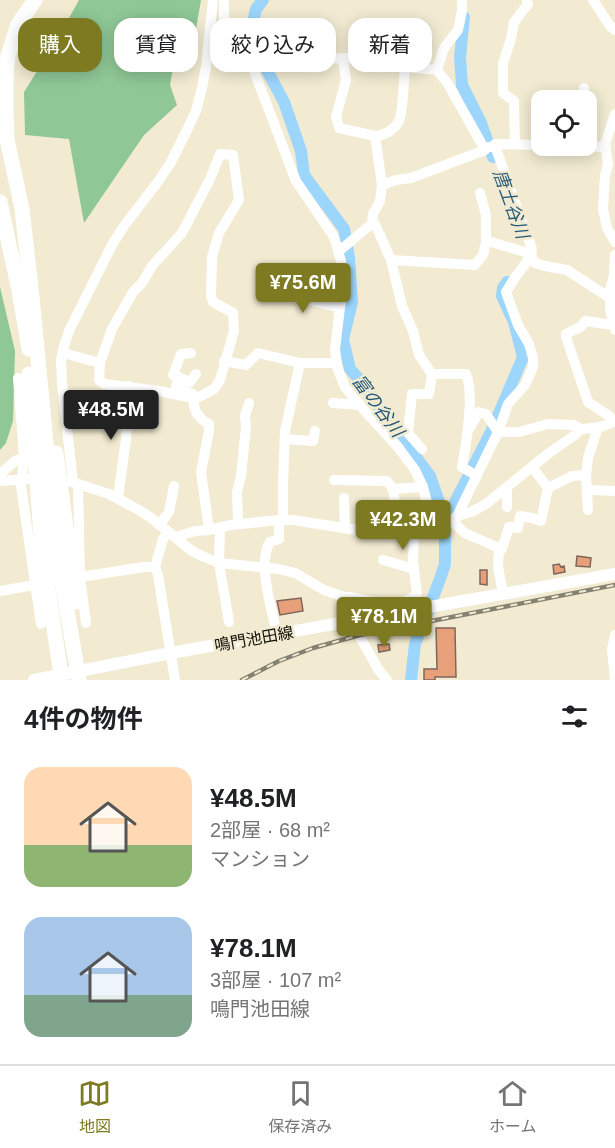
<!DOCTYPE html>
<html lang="ja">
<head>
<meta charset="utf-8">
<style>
  :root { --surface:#fff; --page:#f2f2f2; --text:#202124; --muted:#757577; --line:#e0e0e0; --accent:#7e7a21 }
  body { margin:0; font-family:Helvetica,"Noto Sans JP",sans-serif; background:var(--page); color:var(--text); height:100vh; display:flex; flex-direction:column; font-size:22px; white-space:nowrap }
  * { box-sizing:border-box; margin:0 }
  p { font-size:20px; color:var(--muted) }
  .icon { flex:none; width:33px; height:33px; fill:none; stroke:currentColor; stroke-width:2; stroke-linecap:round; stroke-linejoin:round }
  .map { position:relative; height:680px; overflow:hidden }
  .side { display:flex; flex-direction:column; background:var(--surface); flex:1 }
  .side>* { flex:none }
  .hud { position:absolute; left:18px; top:18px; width:579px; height:54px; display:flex; gap:12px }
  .tools { position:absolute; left:531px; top:90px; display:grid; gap:12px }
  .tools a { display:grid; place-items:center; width:66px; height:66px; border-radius:12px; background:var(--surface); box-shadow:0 3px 15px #0003; font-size:30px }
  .price { position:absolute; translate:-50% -51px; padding:0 14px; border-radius:6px; background:var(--accent); color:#fff; font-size:20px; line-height:39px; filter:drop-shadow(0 2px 3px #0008) }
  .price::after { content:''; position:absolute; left:50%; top:36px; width:18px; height:14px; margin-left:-9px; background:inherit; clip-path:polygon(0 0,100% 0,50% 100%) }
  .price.selected { background:#222; color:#fff }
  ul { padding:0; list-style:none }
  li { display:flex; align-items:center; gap:18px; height:150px; padding:0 24px }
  li span { display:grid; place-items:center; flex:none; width:168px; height:120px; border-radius:18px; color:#555 }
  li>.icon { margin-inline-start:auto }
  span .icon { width:72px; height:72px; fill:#fffc; stroke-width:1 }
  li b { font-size:26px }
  h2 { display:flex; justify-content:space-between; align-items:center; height:72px; padding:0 24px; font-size:26px }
  .chip { padding:0 21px; border-radius:18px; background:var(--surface); box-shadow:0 3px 15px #0003; font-size:21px; line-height:54px }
  .chip.selected { background:var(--accent); color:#fff }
  .dock { display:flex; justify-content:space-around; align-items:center; height:84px; border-top:2px solid var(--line); background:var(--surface); font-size:16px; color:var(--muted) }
  .dock a { display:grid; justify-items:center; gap:3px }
  .dock .selected { color:var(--accent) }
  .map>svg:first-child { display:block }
</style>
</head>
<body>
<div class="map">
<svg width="615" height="680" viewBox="0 0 615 680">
  <rect width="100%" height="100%" fill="#f2ebd2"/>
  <g fill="#8fc796">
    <polygon points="79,0 201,0 192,52 175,56 170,85 177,105 144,135 84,223 69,139 25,135 24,92 58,38"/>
    <polygon points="0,287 15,351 13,421 6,443 0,450"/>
  </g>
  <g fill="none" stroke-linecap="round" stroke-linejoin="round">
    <g stroke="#9dd6fd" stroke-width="12">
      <polyline points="263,0 256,9 252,27 255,48 284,102 301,151 304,175 344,229 349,258 352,302 343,339 350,369 365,386 389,421 430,476 438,499 445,531 445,564 440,579 415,644 411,680"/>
      <polyline points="464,17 460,57 462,85 481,123 493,157"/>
      <polyline points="446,527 450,512 491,432 523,357 514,322 502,296 503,288 507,282"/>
    </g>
  </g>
  <g fill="#e7a079" stroke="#7d675b" stroke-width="1.5">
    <polygon points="577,556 591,558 590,567 576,566"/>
    <polygon points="559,564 561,567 564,566 565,572 554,574 553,565"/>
    <polygon points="480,570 487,570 487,585 480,584"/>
    <polygon points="301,598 303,611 280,615 277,601"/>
    <polygon points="436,628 455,628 456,677 435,677 435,680 424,680 424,669 437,669"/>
    <polygon points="389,644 390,650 379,652 378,645"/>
  </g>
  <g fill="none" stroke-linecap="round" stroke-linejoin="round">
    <g stroke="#fff" stroke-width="10">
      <polyline points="224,0 224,34 229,49 246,50 296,181 334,237 341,261 343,283 335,349 337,367 345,387 365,411 398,447 415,470 423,487 428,508 429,525"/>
      <polyline points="462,0 462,11 458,30 444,48 437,70 448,84 484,148"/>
      <polyline points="593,0 610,26 615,30"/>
      <polyline points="246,50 270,51 323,59 368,57 405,67 437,70"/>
      <polyline points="343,59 346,80 336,117 339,128 375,136"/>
      <polyline points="583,100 584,88"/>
      <polyline points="615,114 605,144 608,164 605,175 603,209 607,228 615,242"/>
      <polyline points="515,144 514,101 503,93 503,63 511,39 514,22 528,4 527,0"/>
      <path d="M495,146L532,249C530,261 521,269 514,279C511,283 509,288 506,292L518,325L529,344L533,358V367L525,385L508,404L498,432L457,516L455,524L465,533L499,548L498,567L503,593"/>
      <polyline points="548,146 606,147"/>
      <polygon points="220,154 233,155 239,200 219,233 212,257 211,296 213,302 233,313 234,331 220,380 214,389 199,397 193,398 159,391 104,384 99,380 100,363 112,329 133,292 142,283 152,266 182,233 210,179"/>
      <path d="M382,185L375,136C385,135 394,130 399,121C403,112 404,78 405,67"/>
      <polyline points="480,193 486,215 486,242"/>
      <polyline points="372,225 373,214 380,201 382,185 396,180 411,178 485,150 484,148 495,146 495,144 542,145"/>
      <path d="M338,252L369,226L375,224L391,260L402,306L413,331L419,355L432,374H466C475,395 466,445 462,467L477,476"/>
      <polyline points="615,255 614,275 610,291 610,309 615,330"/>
      <polyline points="391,260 475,265 483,255 486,242 488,241 528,253 531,255 535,263 545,266 567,270 610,298"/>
      <polyline points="274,293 339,307"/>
      <polyline points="613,325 585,321 582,326 566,334 566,337 588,402 609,416 613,421"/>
      <polyline points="63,353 100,363"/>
      <polyline points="191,353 181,354 173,375 190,382 196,374"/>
      <polyline points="224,361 246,365 258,353 300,363 336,363"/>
      <path d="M179,377L176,386L194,395C192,408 197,418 209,424V431L201,472L209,530"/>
      <polyline points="333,403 360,405"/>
      <polyline points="469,429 479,412 486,414 498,432"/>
      <polyline points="498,432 519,432 548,424 574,425 581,429"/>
      <polyline points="285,439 313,441 315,431"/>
      <polyline points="422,449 408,433 412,394 429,394 432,374"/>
      <polyline points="24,457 21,486 41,624"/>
      <polyline points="532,467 548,488 572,476 586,475"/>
      <polyline points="0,474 15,461 24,457 18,378"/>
      <polyline points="334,480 387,481 393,489 399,530"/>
      <polyline points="0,481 27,479"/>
      <polyline points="69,481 109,494 137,509 150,517 192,551 202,556 219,563 279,569 295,573 324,590 344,597 344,608 347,614 378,669 387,680"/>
      <polyline points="73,482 62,384 61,360 64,346 69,331 113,243 124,226 157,183 170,164 188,128 196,111 202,88 206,67 213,0"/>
      <polyline points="78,484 80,577 86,623"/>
      <polyline points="507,487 507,507"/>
      <polyline points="393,489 423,487"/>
      <polyline points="587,490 615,491"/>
      <polyline points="118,498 126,439 129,386"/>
      <polyline points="344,498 345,528"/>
      <polyline points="588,510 586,475 588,458 598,427"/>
      <polyline points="283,520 283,484 285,431 300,363"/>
      <polyline points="238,524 237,492 241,476 246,427 245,416 249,403"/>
      <polyline points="159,525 169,512 174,486"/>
      <polyline points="220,528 219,563 229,622"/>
      <polyline points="168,532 163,539 155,567 158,575 175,680"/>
      <path d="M176,537L195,531L209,530L231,525L279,520H293L350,529L380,532L414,529L451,520L457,516L471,512L486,504L549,453L575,435L581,429C592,428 606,428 615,420"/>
      <polyline points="499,548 502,549 509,527 518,528 520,516 532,518 541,521 548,488"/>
      <polyline points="383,560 414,569"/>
      <polyline points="80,577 144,567 155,567"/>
      <polyline points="0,591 34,585"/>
      <path d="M344,597H350C370,601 401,611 417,594L413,561L414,529"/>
      <path d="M277,634C272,611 257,562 270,542L279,539V520"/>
      <polyline points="615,680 612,649 615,635"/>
    </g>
    <polyline stroke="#fff" stroke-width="12" points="34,680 171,653 615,574"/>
    <g stroke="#fff" stroke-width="15">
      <polyline points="35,0 18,24 8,56 6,74 6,113 7,139 22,209 32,297 56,546 79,680"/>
      <polyline points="0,202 19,291 29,349"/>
      <polyline points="29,374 42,549 61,675"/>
      <polyline points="56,453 76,602"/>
    </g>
    <defs>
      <polyline id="rail" points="242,680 279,661 313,648 360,635 615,585"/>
    </defs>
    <use href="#rail" stroke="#868271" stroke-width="4.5"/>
    <use href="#rail" stroke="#f2ebd2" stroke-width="2" stroke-dasharray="7" stroke-linecap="butt"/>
  </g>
  <g text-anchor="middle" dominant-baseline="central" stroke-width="5" stroke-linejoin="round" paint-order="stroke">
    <g font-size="16" fill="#121008" stroke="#f2ebd2">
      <text transform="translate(254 639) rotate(-10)">鳴門池田線</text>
    </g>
    <g font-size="18" font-style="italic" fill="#245b7b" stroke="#f2ebd2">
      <text transform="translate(511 204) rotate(70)">唐土谷川</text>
      <text transform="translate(378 406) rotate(53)">富の谷川</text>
    </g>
  </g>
</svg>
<div class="tools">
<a><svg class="icon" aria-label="locate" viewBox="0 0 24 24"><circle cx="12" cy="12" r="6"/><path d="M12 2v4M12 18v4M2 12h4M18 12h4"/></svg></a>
</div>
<b class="price" style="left:303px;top:314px">¥75.6M</b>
<b class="price selected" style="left:111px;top:441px">¥48.5M</b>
<b class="price" style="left:403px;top:551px">¥42.3M</b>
<b class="price" style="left:384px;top:648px">¥78.1M</b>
<div class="hud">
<a class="chip selected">購入</a>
<a class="chip">賃貸</a>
<a class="chip">絞り込み</a>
<a class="chip">新着</a>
</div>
</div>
<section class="side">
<h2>4件の物件<svg class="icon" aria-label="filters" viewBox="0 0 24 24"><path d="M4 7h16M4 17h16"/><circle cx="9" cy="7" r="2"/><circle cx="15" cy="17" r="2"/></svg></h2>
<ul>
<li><span style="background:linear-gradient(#ffd9b3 65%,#8fb573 0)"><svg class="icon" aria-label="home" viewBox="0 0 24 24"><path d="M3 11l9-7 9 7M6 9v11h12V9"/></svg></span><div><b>¥48.5M</b><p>2部屋 · 68 m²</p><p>マンション</p></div></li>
<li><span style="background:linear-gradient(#a9c7e8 65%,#7fa58c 0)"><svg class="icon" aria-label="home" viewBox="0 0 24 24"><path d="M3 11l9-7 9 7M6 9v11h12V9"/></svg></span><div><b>¥78.1M</b><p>3部屋 · 107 m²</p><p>鳴門池田線</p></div></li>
</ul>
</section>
<nav class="dock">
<a class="selected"><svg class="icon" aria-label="map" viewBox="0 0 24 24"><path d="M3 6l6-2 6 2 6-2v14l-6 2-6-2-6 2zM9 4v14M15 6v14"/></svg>地図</a>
<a><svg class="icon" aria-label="saved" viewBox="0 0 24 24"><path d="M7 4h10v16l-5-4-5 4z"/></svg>保存済み</a>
<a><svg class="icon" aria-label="home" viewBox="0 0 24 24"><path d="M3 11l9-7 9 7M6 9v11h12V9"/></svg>ホーム</a>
</nav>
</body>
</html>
